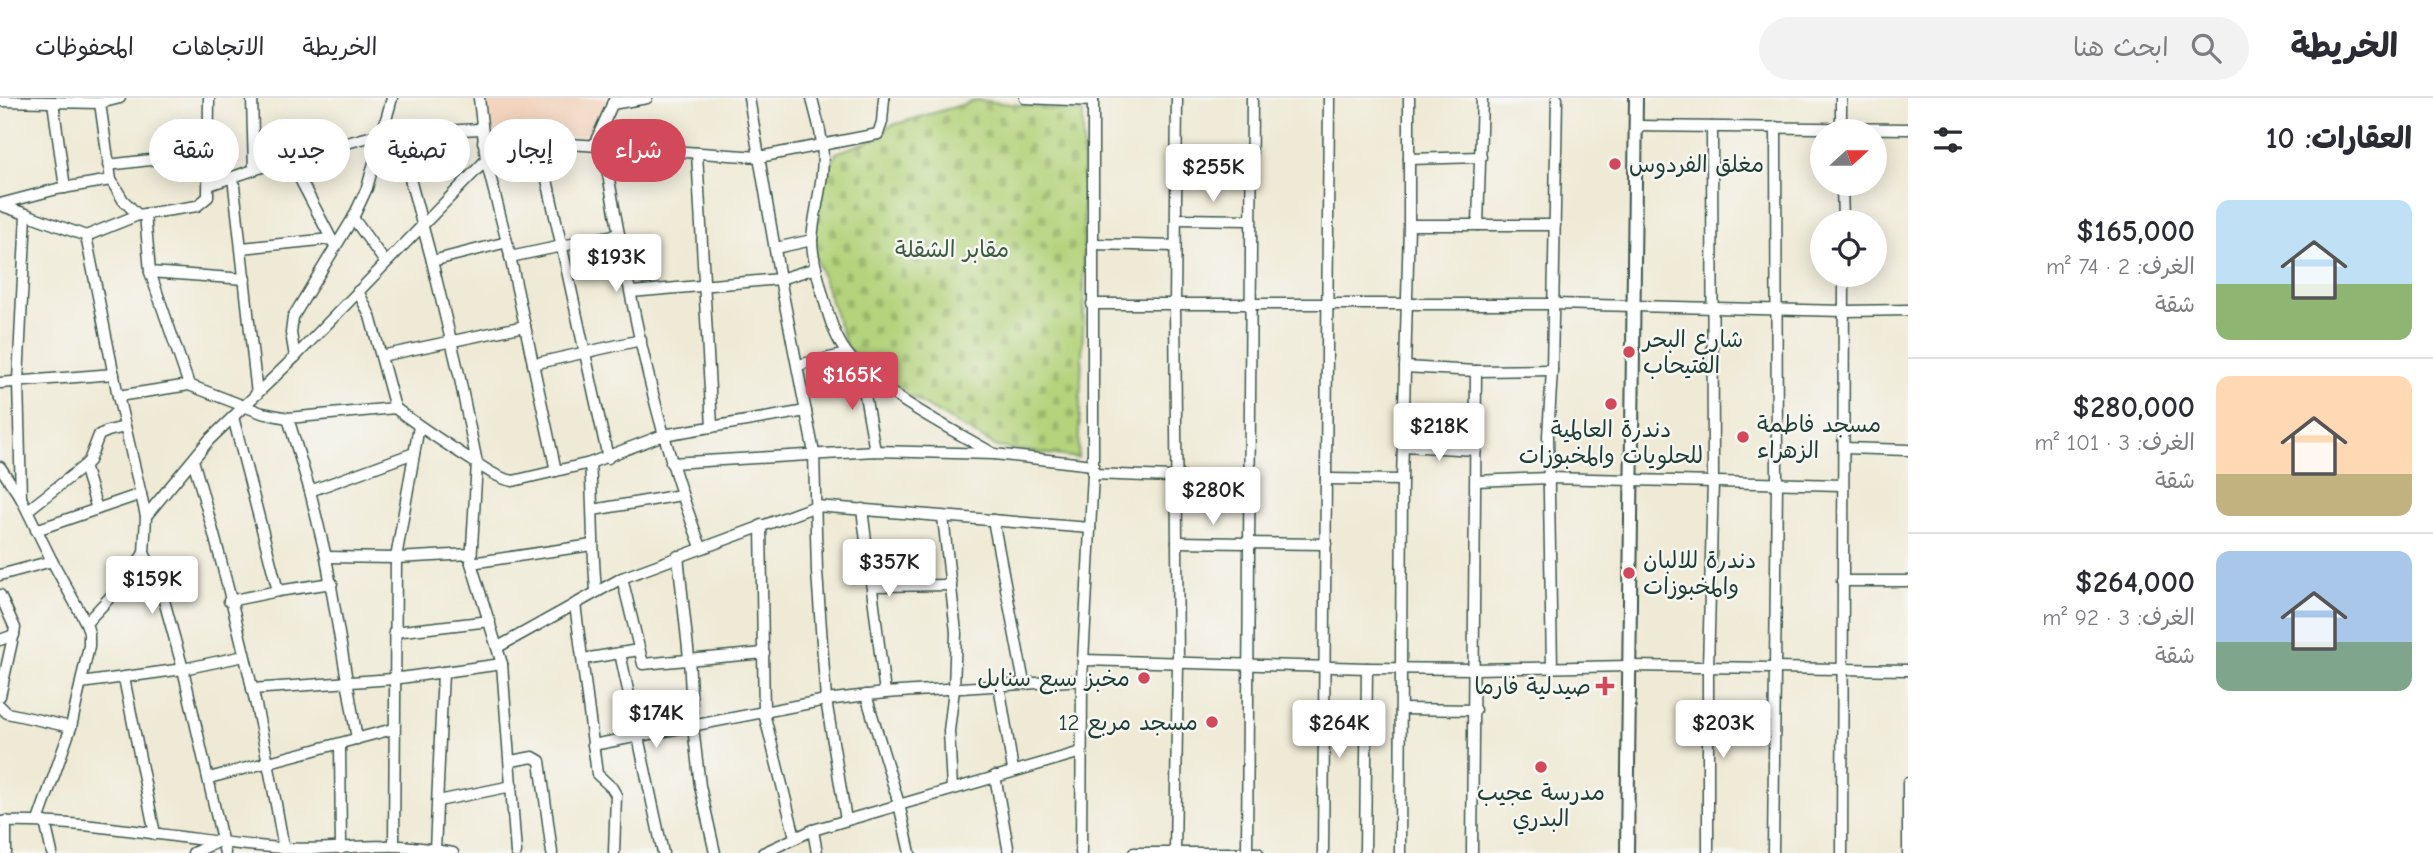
<!DOCTYPE html>
<html lang="ar">
<head>
<meta charset="utf-8">
<style>
  :root { --surface:#fff; --page:#f2f2f3; --text:#2b2b33; --muted:#7c7c81; --line:#e1e1e2; --accent:#d1495b }
  body { margin:0; font-family:"Comic Neue","Playpen Sans Arabic",sans-serif; background:var(--page); color:var(--text); direction:rtl; height:100vh; display:flex; flex-direction:column; font-size:26px; white-space:nowrap }
  * { box-sizing:border-box; margin:0 }
  p { font-size:23px; color:var(--muted) }
  .icon { flex:none; width:38px; height:38px; fill:none; stroke:currentColor; stroke-width:2; stroke-linecap:round; stroke-linejoin:round }
  .map { position:relative; flex:1; overflow:hidden; direction:ltr }
  .details { display:flex; flex-direction:column; background:var(--surface); width:525px }
  .details>* { flex:none }
  .top-card { position:absolute; left:21px; top:21px; width:665px; height:63px; direction:rtl; display:flex; gap:14px }
  .needle { width:46px; rotate:69deg }
  .tools { position:absolute; left:1810px; top:21px; display:grid; gap:14px }
  .tools a { display:grid; place-items:center; width:77px; height:77px; border-radius:50%; background:var(--surface); box-shadow:0 4px 18px #0003; font-size:35px }
  .price { position:absolute; translate:-50% -60px; padding:0 16px; border-radius:7px; background:#fff; color:#222; font-size:23px; line-height:46px; filter:drop-shadow(0 2px 4px #0008) }
  .price::after { content:''; position:absolute; left:50%; top:42px; width:21px; height:16px; margin-left:-10px; background:inherit; clip-path:polygon(0 0,100% 0,50% 100%) }
  .price.current { background:var(--accent); color:#fff }
  ul { padding:0; list-style:none }
  li { display:flex; align-items:center; gap:21px; height:175px; padding:0 21px }
  li+li { border-top:2px solid var(--line) }
  li span { display:grid; place-items:center; flex:none; width:196px; height:140px; border-radius:14px; color:#555 }
  li>.icon { margin-inline-start:auto }
  span .icon { width:84px; height:84px; fill:#fffc; stroke-width:1 }
  li b { font-size:30px }
  h2 { display:flex; justify-content:space-between; align-items:center; height:84px; padding:0 21px; font-size:30px }
  .pill { padding:0 24px; border-radius:32px; background:var(--surface); box-shadow:0 4px 18px #0003; font-size:24px; line-height:63px }
  .pill.current { background:var(--accent); color:#fff }
  header { display:flex; align-items:center; gap:42px; box-sizing:border-box; height:98px; padding:0 35px; background:var(--surface); border-bottom:2px solid var(--line) }
  header strong { font-size:33px }
  nav { display:flex; gap:38px; margin-inline-start:auto; font-size:24px }
  .search { width:490px; height:63px; background:var(--page); display:flex; align-items:center; gap:18px; box-sizing:border-box; padding:0 24px; border-radius:38px; color:var(--muted); font-size:26px }
  main { display:flex; flex:1; min-height:0 }
  .map>svg:first-child { display:block }
</style>
</head>
<body>
<header>
<strong>الخريطة</strong>
<div class="search"><svg class="icon" aria-label="search" viewBox="0 0 24 24"><circle cx="10" cy="10" r="6"/><path d="M15 15l6 6"/></svg>ابحث هنا</div>
<nav><a>الخريطة</a><a>الاتجاهات</a><a>المحفوظات</a></nav>
</header>
<main>
<section class="details">
<h2>العقارات: 10<svg class="icon" aria-label="filters" viewBox="0 0 24 24"><path d="M4 7h16M4 17h16"/><circle cx="9" cy="7" r="2"/><circle cx="15" cy="17" r="2"/></svg></h2>
<ul>
<li><span style="background:linear-gradient(#bfe0f5 60%,#8fb573 0)"><svg class="icon" aria-label="home" viewBox="0 0 24 24"><path d="M3 11l9-7 9 7M6 9v11h12V9"/></svg></span><div><b>$165,000</b><p>الغرف: 2 · 74 m²</p><p>شقة</p></div></li>
<li><span style="background:linear-gradient(#ffd9b3 70%,#c2b280 0)"><svg class="icon" aria-label="home" viewBox="0 0 24 24"><path d="M3 11l9-7 9 7M6 9v11h12V9"/></svg></span><div><b>$280,000</b><p>الغرف: 3 · 101 m²</p><p>شقة</p></div></li>
<li><span style="background:linear-gradient(#a9c7e8 65%,#7fa58c 0)"><svg class="icon" aria-label="home" viewBox="0 0 24 24"><path d="M3 11l9-7 9 7M6 9v11h12V9"/></svg></span><div><b>$264,000</b><p>الغرف: 3 · 92 m²</p><p>شقة</p></div></li>
</ul>
</section>
<div class="map">
<svg width="1908" height="755" viewBox="0 0 1908 755">
  <defs>
    <pattern id="cemetery-stones" width="16" height="16" patternUnits="userSpaceOnUse" patternTransform="scale(1.75)"><rect width="16" height="16" fill="#b4d37b"/><path d="M2 7V4a2 2 0 0 1 4 0v3zM10 15v-3a2 2 0 0 1 4 0v3z" fill="#9ab66b"/></pattern>
  </defs>
  <rect width="100%" height="100%" fill="#f6f6f2"/>
  <filter id="ink" filterUnits="userSpaceOnUse"><feTurbulence type="fractalNoise" baseFrequency=".0143" numOctaves="2"/><feDisplacementMap in="SourceGraphic" scale="14" xChannelSelector="R" yChannelSelector="G"/><feConvolveMatrix kernelMatrix="1 2 1 2 8 2 1 2 1" color-interpolation-filters="sRGB"/></filter>
  <filter id="wash" filterUnits="userSpaceOnUse"><feTurbulence type="fractalNoise" baseFrequency=".00686" numOctaves="4" result="noise"/><feDisplacementMap in="SourceGraphic" scale="28" xChannelSelector="R" yChannelSelector="G"/><feGaussianBlur stdDeviation="1.57" result="paint"/><feColorMatrix in="noise" values="0 0 0 0 0 0 0 0 0 0 0 0 0 0 0 0 0 1.4 0 .05"/><feComposite in="paint" operator="in"/></filter>
  <g filter="url(#wash)">
    <rect width="100%" height="100%" fill="#efead5"/>
    <polygon fill="#f3d4be" points="485,0 606,0 596,31 577,39 488,36"/>
    <polygon fill="url(#cemetery-stones)" stroke="#6a8858" stroke-width="2" points="978,2 1083,15 1084,207 1078,360 997,349 899,292 847,250 813,151 821,95 836,55 880,39 889,28"/>
  </g>
  <g filter="url(#ink)">
    <g fill="none" stroke-linecap="round" stroke-linejoin="round">
      <defs>
        <g id="minor">
          <polyline points="252,0 254,71"/>
          <polyline points="749,0 780,181 814,355 817,474 826,602 846,722"/>
          <path d="M812,0C815,15 821,31 822,47C826,79 814,110 812,142C812,160 818,178 822,194C828,215 833,236 846,254C872,291 953,332 994,356"/>
          <polyline points="1025,0 1093,3"/>
          <polyline points="0,3 100,5 120,0"/>
          <polyline points="53,4 65,90"/>
          <polyline points="100,5 111,82 123,102 138,117"/>
          <polyline points="612,6 647,0"/>
          <polyline points="1635,28 1908,31"/>
          <polyline points="1841,33 1841,0"/>
          <polyline points="398,36 432,163 459,276 477,365 471,465 502,566 516,755"/>
          <polyline points="483,44 511,42 759,59 878,36 882,24 884,0"/>
          <polyline points="539,45 608,360"/>
          <polyline points="594,47 615,0"/>
          <path d="M603,48C627,184 651,320 701,449"/>
          <polyline points="697,55 712,329"/>
          <polyline points="289,60 335,148"/>
          <polyline points="1409,61 1481,59"/>
          <polyline points="486,62 507,144 556,373"/>
          <polyline points="108,67 209,55"/>
          <polyline points="233,79 257,296"/>
          <polyline points="1842,86 1843,124"/>
          <polyline points="209,87 289,60 381,36 481,31"/>
          <polyline points="0,106 57,91 111,82"/>
          <polyline points="0,107 26,116 18,283 21,400"/>
          <polyline points="26,116 86,138 118,298 146,418 144,455 127,481 86,525 89,535 89,548 71,629 38,723"/>
          <polyline points="145,116 150,174 189,287"/>
          <polyline points="353,120 385,164"/>
          <polyline points="1176,121 1250,122"/>
          <polyline points="1409,127 1555,127"/>
          <polyline points="1478,127 1482,0"/>
          <polyline points="86,138 138,117 197,108 208,99 209,0"/>
          <polyline points="1092,146 1175,148"/>
          <polyline points="242,150 330,141"/>
          <polyline points="776,150 812,142"/>
          <polyline points="510,159 619,136"/>
          <polyline points="432,163 507,144"/>
          <polyline points="150,174 245,181"/>
          <polyline points="358,193 370,218 395,310"/>
          <polyline points="631,194 780,181 816,170"/>
          <polyline points="1092,206 1553,206 1845,213 1908,212"/>
          <polyline points="381,258 525,228"/>
          <polyline points="295,259 291,235 293,219 353,120 367,90 392,0"/>
          <polyline points="533,266 641,242"/>
          <polyline points="798,267 847,256"/>
          <polyline points="860,269 875,353"/>
          <polyline points="1405,269 1476,273 1552,272"/>
          <polyline points="0,285 114,276"/>
          <path d="M118,298L189,287L262,315L288,320L395,310C420,329 446,346 473,363C486,371 497,380 513,383L590,365L663,337L806,313"/>
          <polyline points="233,319 278,493"/>
          <polyline points="288,320 310,393 326,459 357,641"/>
          <polyline points="1404,348 1476,352"/>
          <polyline points="1844,350 1908,352"/>
          <path d="M193,362C230,489 262,621 284,751"/>
          <path d="M590,365C593,408 592,450 596,492"/>
          <polyline points="671,365 875,353 994,356 1093,367"/>
          <polyline points="84,368 97,411"/>
          <polyline points="0,369 21,400 52,463 86,525"/>
          <polyline points="1093,376 1250,382"/>
          <polyline points="1326,381 1402,382"/>
          <polyline points="1476,383 1549,380 1842,387"/>
          <polyline points="310,393 414,355"/>
          <polyline points="862,411 885,595"/>
          <polyline points="28,412 84,368 89,363 99,337 108,333 125,329"/>
          <polyline points="593,412 681,397"/>
          <polyline points="146,418 209,342 295,259 486,62 479,0"/>
          <polyline points="943,419 956,534 954,591 949,633 952,691"/>
          <polyline points="993,422 1024,585"/>
          <polyline points="761,427 764,615 795,739"/>
          <polyline points="36,432 141,396"/>
          <polyline points="1177,444 1326,446"/>
          <polyline points="144,455 160,488 183,571 225,755"/>
          <polyline points="678,458 689,560 693,629 700,688 715,755"/>
          <polyline points="326,459 396,460 471,456"/>
          <polyline points="471,465 592,447"/>
          <polyline points="0,477 52,463"/>
          <polyline points="622,480 643,566 764,555"/>
          <polyline points="1842,483 1908,483"/>
          <polyline points="872,488 951,487"/>
          <polyline points="0,497 15,530 0,598"/>
          <polyline points="229,503 278,493 332,485"/>
          <polyline points="575,506 597,676 612,690 616,697 614,755"/>
          <polyline points="394,534 490,523"/>
          <polyline points="0,542 14,537"/>
          <polyline points="498,549 622,480 816,408 1090,430"/>
          <polyline points="620,555 663,755"/>
          <polyline points="583,561 639,552"/>
          <polyline points="1083,562 1367,570 1475,571 1629,568 1908,572"/>
          <polyline points="1552,570 1548,338 1552,272 1557,0"/>
          <polyline points="124,580 155,736"/>
          <polyline points="81,585 183,571 244,558"/>
          <polyline points="999,587 1013,672"/>
          <polyline points="252,591 393,581 502,566"/>
          <polyline points="866,597 899,706 910,755"/>
          <polyline points="0,608 7,615 71,629"/>
          <polyline points="1401,611 1475,612"/>
          <polyline points="340,646 341,751"/>
          <polyline points="593,647 826,602 885,595 1082,582"/>
          <polyline points="511,663 533,659 540,663 552,755"/>
          <polyline points="995,678 1009,755"/>
          <polyline points="209,680 393,631"/>
          <polyline points="438,703 512,688"/>
          <path d="M0,724C94,721 188,744 282,750C316,753 349,748 384,748C407,747 430,751 453,755"/>
          <polyline points="45,724 52,755"/>
          <polyline points="813,732 817,755"/>
          <polyline points="394,748 396,460 419,328"/>
          <polyline points="435,752 443,574"/>
          <polyline points="6,755 6,723"/>
          <polyline points="193,755 215,745"/>
          <polyline points="763,755 813,732 1081,654"/>
          <polyline points="1081,755 1082,582 1093,376 1093,0"/>
          <polyline points="1134,755 1258,755"/>
          <polyline points="1175,755 1178,565 1175,206 1177,0"/>
          <path d="M1247,755C1251,503 1248,252 1252,0"/>
          <polyline points="1323,755 1329,0"/>
          <polyline points="1365,755 1367,570"/>
          <polyline points="1400,755 1402,382 1409,127 1409,0"/>
          <polyline points="1472,755 1476,273"/>
          <polyline points="1708,755 1708,569 1713,383 1712,29"/>
          <polyline points="1773,755 1777,384 1776,29"/>
          <polyline points="1842,755 1844,177"/>
          <polyline points="1908,755 1908,685"/>
        </g>
        <polyline id="tertiary" points="1627,755 1636,0"/>
      </defs>
      <use href="#minor" stroke="#3e574c" stroke-width="13"/>
      <use href="#tertiary" stroke="#3e574c" stroke-width="16"/>
      <use href="#minor" stroke="#fff" stroke-width="10"/>
      <use href="#tertiary" stroke="#fff" stroke-width="12"/>
    </g>
  </g>
  <g fill="#d1495b" stroke="#f6f6f2" stroke-width="2.5">
    <circle cx="1615" cy="66" r="7"/>
    <circle cx="1629" cy="254" r="7"/>
    <circle cx="1611" cy="306" r="7"/>
    <circle cx="1743" cy="339" r="7"/>
    <circle cx="1629" cy="475" r="7"/>
    <circle cx="1144" cy="580" r="7"/>
    <path d="M1601.5 577.5h7v7h7v7h-7v7h-7v-7h-7v-7h7z"/>
    <circle cx="1212" cy="624" r="7"/>
    <circle cx="1541" cy="669" r="7"/>
  </g>
  <g text-anchor="middle" dominant-baseline="central" stroke-width="5" stroke-linejoin="round" paint-order="stroke">
    <g font-size="23" fill="#1f3d34" stroke="#f6f6f2" text-anchor="start">
      <text x="1629" y="66">مغلق الفردوس</text>
      <text x="1643" y="241">شارع البحر<tspan x="1643" dy="26">الفتيحاب</tspan></text>
      <text x="1757" y="326">مسجد فاطمة<tspan x="1757" dy="26">الزهراء</tspan></text>
      <text x="1611" y="331" text-anchor="middle">دندرة العالمية<tspan x="1611" dy="26">للحلويات والمخبوزات</tspan></text>
      <text x="1643" y="462">دندرة للالبان<tspan x="1643" dy="26">والمخبوزات</tspan></text>
      <text x="1130" y="580" text-anchor="end">مخبز سبع سنابل</text>
      <text x="1591" y="588" text-anchor="end">صيدلية فارما</text>
      <text x="1198" y="624" text-anchor="end">مسجد مربع 12</text>
      <text x="1541" y="694" text-anchor="middle">مدرسة عجيب<tspan x="1541" dy="26">البدري</tspan></text>
    </g>
    <g font-size="23" fill="#3d5b42" stroke="#f6f6f2">
      <text x="952" y="151">مقابر الشقلة</text>
    </g>
  </g>
</svg>
<div class="tools">
<a><svg class="needle" viewBox="-14 -14 28 28"><path d="M0-13l5 13h-10z" fill="#e53935"/><path d="M0 13l5-13h-10z" fill="#7c7c81"/></svg></a>
<a><svg class="icon" aria-label="locate" viewBox="0 0 24 24"><circle cx="12" cy="12" r="6"/><path d="M12 2v4M12 18v4M2 12h4M18 12h4"/></svg></a>
</div>
<b class="price" style="left:1213px;top:106px">$255K</b>
<b class="price" style="left:616px;top:196px">$193K</b>
<b class="price current" style="left:852px;top:314px">$165K</b>
<b class="price" style="left:1439px;top:365px">$218K</b>
<b class="price" style="left:1213px;top:429px">$280K</b>
<b class="price" style="left:889px;top:501px">$357K</b>
<b class="price" style="left:152px;top:518px">$159K</b>
<b class="price" style="left:656px;top:652px">$174K</b>
<b class="price" style="left:1339px;top:662px">$264K</b>
<b class="price" style="left:1723px;top:662px">$203K</b>
<div class="top-card">
<a class="pill current">شراء</a>
<a class="pill">إيجار</a>
<a class="pill">تصفية</a>
<a class="pill">جديد</a>
<a class="pill">شقة</a>
</div>
</div>
</main>
</body>
</html>
